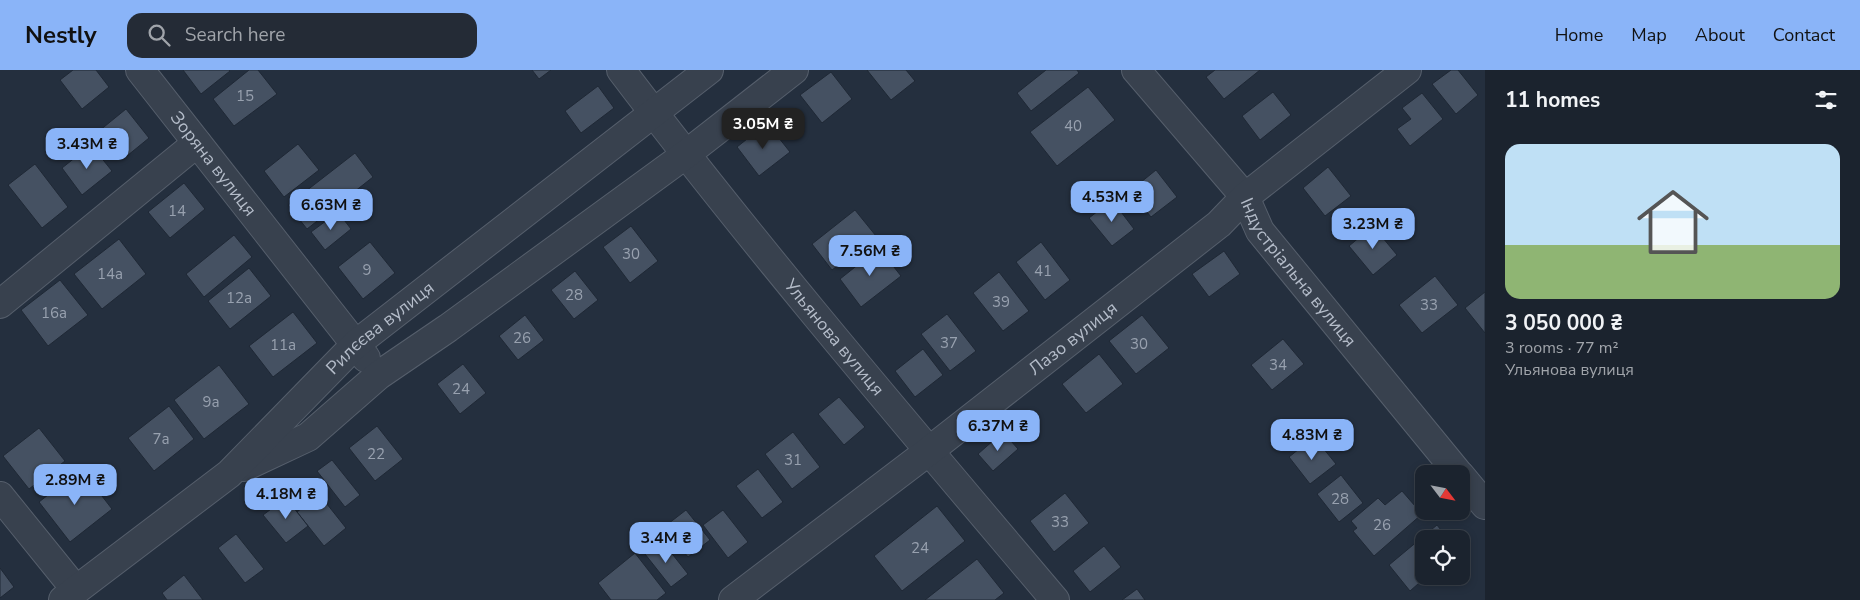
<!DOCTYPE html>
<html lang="en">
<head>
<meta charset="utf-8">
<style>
  :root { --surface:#1b232e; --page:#242b36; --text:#f1f3f6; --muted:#a0a4aa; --line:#39404a; --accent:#8ab4f8 }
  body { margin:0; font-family:"Nunito Sans",sans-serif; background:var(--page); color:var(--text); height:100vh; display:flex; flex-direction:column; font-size:19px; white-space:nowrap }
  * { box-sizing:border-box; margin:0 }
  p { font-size:16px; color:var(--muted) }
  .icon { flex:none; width:28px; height:28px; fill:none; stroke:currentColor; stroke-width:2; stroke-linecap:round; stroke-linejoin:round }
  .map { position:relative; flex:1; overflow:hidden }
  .sheet { display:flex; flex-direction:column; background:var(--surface); width:375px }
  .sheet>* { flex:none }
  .needle { width:32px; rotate:122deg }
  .fabs { position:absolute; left:1415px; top:395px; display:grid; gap:10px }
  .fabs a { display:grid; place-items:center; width:55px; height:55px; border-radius:10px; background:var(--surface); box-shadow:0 2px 8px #0003,0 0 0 1px var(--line); font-size:25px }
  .price { position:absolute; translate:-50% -42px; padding:0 11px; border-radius:10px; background:var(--accent); color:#111; font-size:16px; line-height:32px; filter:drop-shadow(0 1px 2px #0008) }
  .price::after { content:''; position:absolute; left:50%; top:30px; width:15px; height:11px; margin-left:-8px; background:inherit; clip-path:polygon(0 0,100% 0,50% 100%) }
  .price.active { background:#222; color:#fff }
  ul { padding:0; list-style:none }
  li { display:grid; align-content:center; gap:10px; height:265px; padding:0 20px }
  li+li { border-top:1px solid var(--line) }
  li span { display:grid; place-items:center; height:155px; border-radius:15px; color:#555 }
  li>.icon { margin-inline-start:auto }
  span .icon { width:90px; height:90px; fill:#fffc; stroke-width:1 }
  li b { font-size:21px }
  h2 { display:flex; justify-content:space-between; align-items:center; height:60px; padding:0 20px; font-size:21px }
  header { display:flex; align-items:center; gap:30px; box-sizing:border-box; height:70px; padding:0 25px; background:var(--accent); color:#111 }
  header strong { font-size:24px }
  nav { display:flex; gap:28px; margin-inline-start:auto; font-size:18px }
  .search { width:350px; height:45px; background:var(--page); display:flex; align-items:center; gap:12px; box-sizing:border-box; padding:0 18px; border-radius:15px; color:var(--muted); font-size:19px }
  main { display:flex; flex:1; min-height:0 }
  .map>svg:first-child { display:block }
</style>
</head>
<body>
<header>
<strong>Nestly</strong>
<div class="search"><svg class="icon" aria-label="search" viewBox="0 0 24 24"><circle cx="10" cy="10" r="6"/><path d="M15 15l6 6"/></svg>Search here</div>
<nav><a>Home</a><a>Map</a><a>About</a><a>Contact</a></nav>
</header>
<main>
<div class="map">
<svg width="1485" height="530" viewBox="0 0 1485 530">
  <rect width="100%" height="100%" fill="#242f3e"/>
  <g fill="#455162" stroke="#1f2835">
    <polygon points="73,0 96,0 109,17 82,39 60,10"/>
    <polygon points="183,0 229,0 230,1 201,24"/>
    <polygon points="249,0 258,0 277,24 234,56 213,29"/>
    <polygon points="532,0 551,0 539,9"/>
    <polygon points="867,0 906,0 915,11 891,30"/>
    <polygon points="1046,0 1077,0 1079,3 1031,41 1017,23"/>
    <polygon points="1215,0 1260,0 1224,29 1206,7"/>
    <polygon points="1451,0 1458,0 1478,25 1456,44 1432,14"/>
    <polygon points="831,2 852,29 822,53 800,25"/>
    <polygon points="598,16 614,38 581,63 565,41"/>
    <polygon points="1088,17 1115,50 1057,96 1030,62"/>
    <polygon points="1273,22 1291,45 1260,70 1242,46"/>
    <polygon points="1422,23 1443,49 1410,76 1397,59 1411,49 1402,38"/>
    <polygon points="126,39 149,68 122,90 99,61"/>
    <polygon points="767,53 790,82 759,106 737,77"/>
    <polygon points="298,74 319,100 284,127 264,101"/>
    <polygon points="91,75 112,101 82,125 62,98"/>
    <polygon points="355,83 373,107 307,159 288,135"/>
    <polygon points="35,94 68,137 42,158 8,115"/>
    <polygon points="1328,97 1351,126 1325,146 1303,118"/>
    <polygon points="1156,100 1177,127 1151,147 1130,121"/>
    <polygon points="184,113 205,139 170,168 148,142"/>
    <polygon points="1112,130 1134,159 1112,176 1089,148"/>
    <polygon points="855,140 876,166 832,200 812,174"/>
    <polygon points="338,142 351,159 325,180 311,162"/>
    <polygon points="631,156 658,191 630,213 603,177"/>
    <polygon points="1373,156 1397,185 1373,205 1349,176"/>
    <polygon points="234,165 252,187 204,227 186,204"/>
    <polygon points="119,169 146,204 102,239 74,204"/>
    <polygon points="370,172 395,203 363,229 338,197"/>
    <polygon points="1041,172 1070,210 1045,230 1016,192"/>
    <polygon points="879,178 901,206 861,237 840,209"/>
    <polygon points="1224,181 1240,204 1209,227 1192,204"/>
    <polygon points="249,198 271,226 230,259 208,231"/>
    <polygon points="575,201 598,230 574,249 551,220"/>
    <polygon points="999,202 1029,241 1003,261 973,223"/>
    <polygon points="1435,206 1458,235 1422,263 1399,235"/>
    <polygon points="60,210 88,245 48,276 21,240"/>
    <polygon points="1485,222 1485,263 1465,238"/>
    <polygon points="293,242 317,273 273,307 249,276"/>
    <polygon points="947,244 976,281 950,301 921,264"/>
    <polygon points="525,245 544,270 518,290 499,266"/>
    <polygon points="1142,245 1169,278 1136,304 1109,271"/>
    <polygon points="1283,269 1304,294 1272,320 1251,295"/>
    <polygon points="923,279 943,305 915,327 895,301"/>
    <polygon points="1099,284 1123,314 1086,343 1062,314"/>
    <polygon points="463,294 486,323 460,344 437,314"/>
    <polygon points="219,295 249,334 204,369 174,330"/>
    <polygon points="839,327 865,357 844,375 818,344"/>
    <polygon points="169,336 194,369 154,401 128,368"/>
    <polygon points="377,356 403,389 375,411 349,378"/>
    <polygon points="39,358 65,391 29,419 3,386"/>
    <polygon points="793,362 820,397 792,419 765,384"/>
    <polygon points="1003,362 1018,379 993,401 978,384"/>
    <polygon points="1314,367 1336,394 1310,414 1289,387"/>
    <polygon points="332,390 360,425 345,437 317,401"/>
    <polygon points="81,399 112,439 70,472 39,432"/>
    <polygon points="758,399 783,432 762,448 736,416"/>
    <polygon points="1341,405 1363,433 1339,452 1317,424"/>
    <polygon points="1402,421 1422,444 1374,486 1353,461 1357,458 1351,451 1378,428 1385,435"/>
    <polygon points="1065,423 1089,453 1054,482 1030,451"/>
    <polygon points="319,424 346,458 324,476 297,442"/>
    <polygon points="286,428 308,456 286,473 263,445"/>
    <polygon points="937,436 965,471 902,521 874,486"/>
    <polygon points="686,440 710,470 688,487 664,457"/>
    <polygon points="723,440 748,472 728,488 703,455"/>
    <polygon points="1437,455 1448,469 1424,469 1424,506 1427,506 1410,521 1389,495"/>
    <polygon points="236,464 264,499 245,513 218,478"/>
    <polygon points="662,471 688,504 671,517 645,484"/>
    <polygon points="1104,476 1121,497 1090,522 1073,501"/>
    <polygon points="635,483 666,523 657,530 611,530 598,513"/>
    <polygon points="977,489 1004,523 995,530 925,530"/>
    <polygon points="0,498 14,517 0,528"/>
    <polygon points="184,505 203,530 167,530 162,523"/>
    <polygon points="1137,519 1145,530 1122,530"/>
  </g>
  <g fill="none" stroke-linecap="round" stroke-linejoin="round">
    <defs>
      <g id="minor">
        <path id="s1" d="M140,0L366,288"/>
        <path id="s2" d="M621,0C759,182 908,356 1055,530"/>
        <path id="s3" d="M1136,0L1245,127L1260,161L1459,404"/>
        <polyline points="0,234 197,73"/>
        <polyline points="244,397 308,367 379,305 448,258 685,85 794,0"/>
        <polyline points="1461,406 1485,435"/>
        <polyline points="0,426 76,520"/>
        <path id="s4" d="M63,530L229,404L356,274L709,0"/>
        <path id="s5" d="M733,530L929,381L1219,154L1245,127L1407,0"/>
      </g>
    </defs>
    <use href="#minor" stroke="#565f6c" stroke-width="30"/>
    <use href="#minor" stroke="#38414e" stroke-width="28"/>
  </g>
  <g text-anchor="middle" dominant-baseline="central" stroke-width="5" stroke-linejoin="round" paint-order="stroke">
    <g font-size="15" fill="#98a1af">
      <text x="245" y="26">15</text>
      <text x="1073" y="56">40</text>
      <text x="177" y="141">14</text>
      <text x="631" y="184">30</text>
      <text x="367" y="200">9</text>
      <text x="1043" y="201">41</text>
      <text x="110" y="204">14a</text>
      <text x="574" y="225">28</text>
      <text x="239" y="228">12а</text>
      <text x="1001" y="232">39</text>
      <text x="1429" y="235">33</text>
      <text x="54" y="243">16a</text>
      <text x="522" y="268">26</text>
      <text x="949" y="273">37</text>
      <text x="1139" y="274">30</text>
      <text x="283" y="275">11а</text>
      <text x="1278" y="295">34</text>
      <text x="461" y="319">24</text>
      <text x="211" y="332">9а</text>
      <text x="161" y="369">7а</text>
      <text x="376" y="384">22</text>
      <text x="793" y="390">31</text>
      <text x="1340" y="429">28</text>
      <text x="1060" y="452">33</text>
      <text x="1382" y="455">26</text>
      <text x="920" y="478">24</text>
    </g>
    <g font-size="18" fill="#b4bcc9" stroke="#1d2633">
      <text stroke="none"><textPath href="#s1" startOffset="119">Зоряна вулиця</textPath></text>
      <text stroke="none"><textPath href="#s3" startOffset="260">Індустріальна вулиця</textPath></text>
      <text stroke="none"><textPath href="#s4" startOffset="419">Рилєєва вулиця</textPath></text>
      <text stroke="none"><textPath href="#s2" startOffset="342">Ульянова вулиця</textPath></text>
      <text stroke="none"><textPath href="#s5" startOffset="429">Лазо вулиця</textPath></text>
    </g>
  </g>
</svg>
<div class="fabs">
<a><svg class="needle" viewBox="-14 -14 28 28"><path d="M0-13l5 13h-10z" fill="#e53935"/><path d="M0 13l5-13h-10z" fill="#a0a4aa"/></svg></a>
<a><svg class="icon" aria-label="locate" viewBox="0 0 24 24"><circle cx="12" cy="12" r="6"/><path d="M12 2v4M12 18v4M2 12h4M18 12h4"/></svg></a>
</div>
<b class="price active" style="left:763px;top:80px">3.05M ₴</b>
<b class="price" style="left:87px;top:100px">3.43M ₴</b>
<b class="price" style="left:1112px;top:153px">4.53M ₴</b>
<b class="price" style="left:331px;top:161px">6.63M ₴</b>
<b class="price" style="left:1373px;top:180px">3.23M ₴</b>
<b class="price" style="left:870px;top:207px">7.56M ₴</b>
<b class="price" style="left:998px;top:382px">6.37M ₴</b>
<b class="price" style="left:1312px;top:391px">4.83M ₴</b>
<b class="price" style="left:75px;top:436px">2.89M ₴</b>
<b class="price" style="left:286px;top:450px">4.18M ₴</b>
<b class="price" style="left:666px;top:494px">3.4M ₴</b>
</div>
<section class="sheet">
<h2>11 homes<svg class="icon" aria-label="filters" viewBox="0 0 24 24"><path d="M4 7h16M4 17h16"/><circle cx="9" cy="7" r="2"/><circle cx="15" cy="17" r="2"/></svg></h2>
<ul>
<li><span style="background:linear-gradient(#bfe0f5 65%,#8fb573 0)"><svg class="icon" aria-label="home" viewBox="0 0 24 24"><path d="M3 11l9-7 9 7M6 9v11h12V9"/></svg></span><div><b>3 050 000 ₴</b><p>3 rooms · 77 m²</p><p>Ульянова вулиця</p></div></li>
</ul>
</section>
</main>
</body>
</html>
